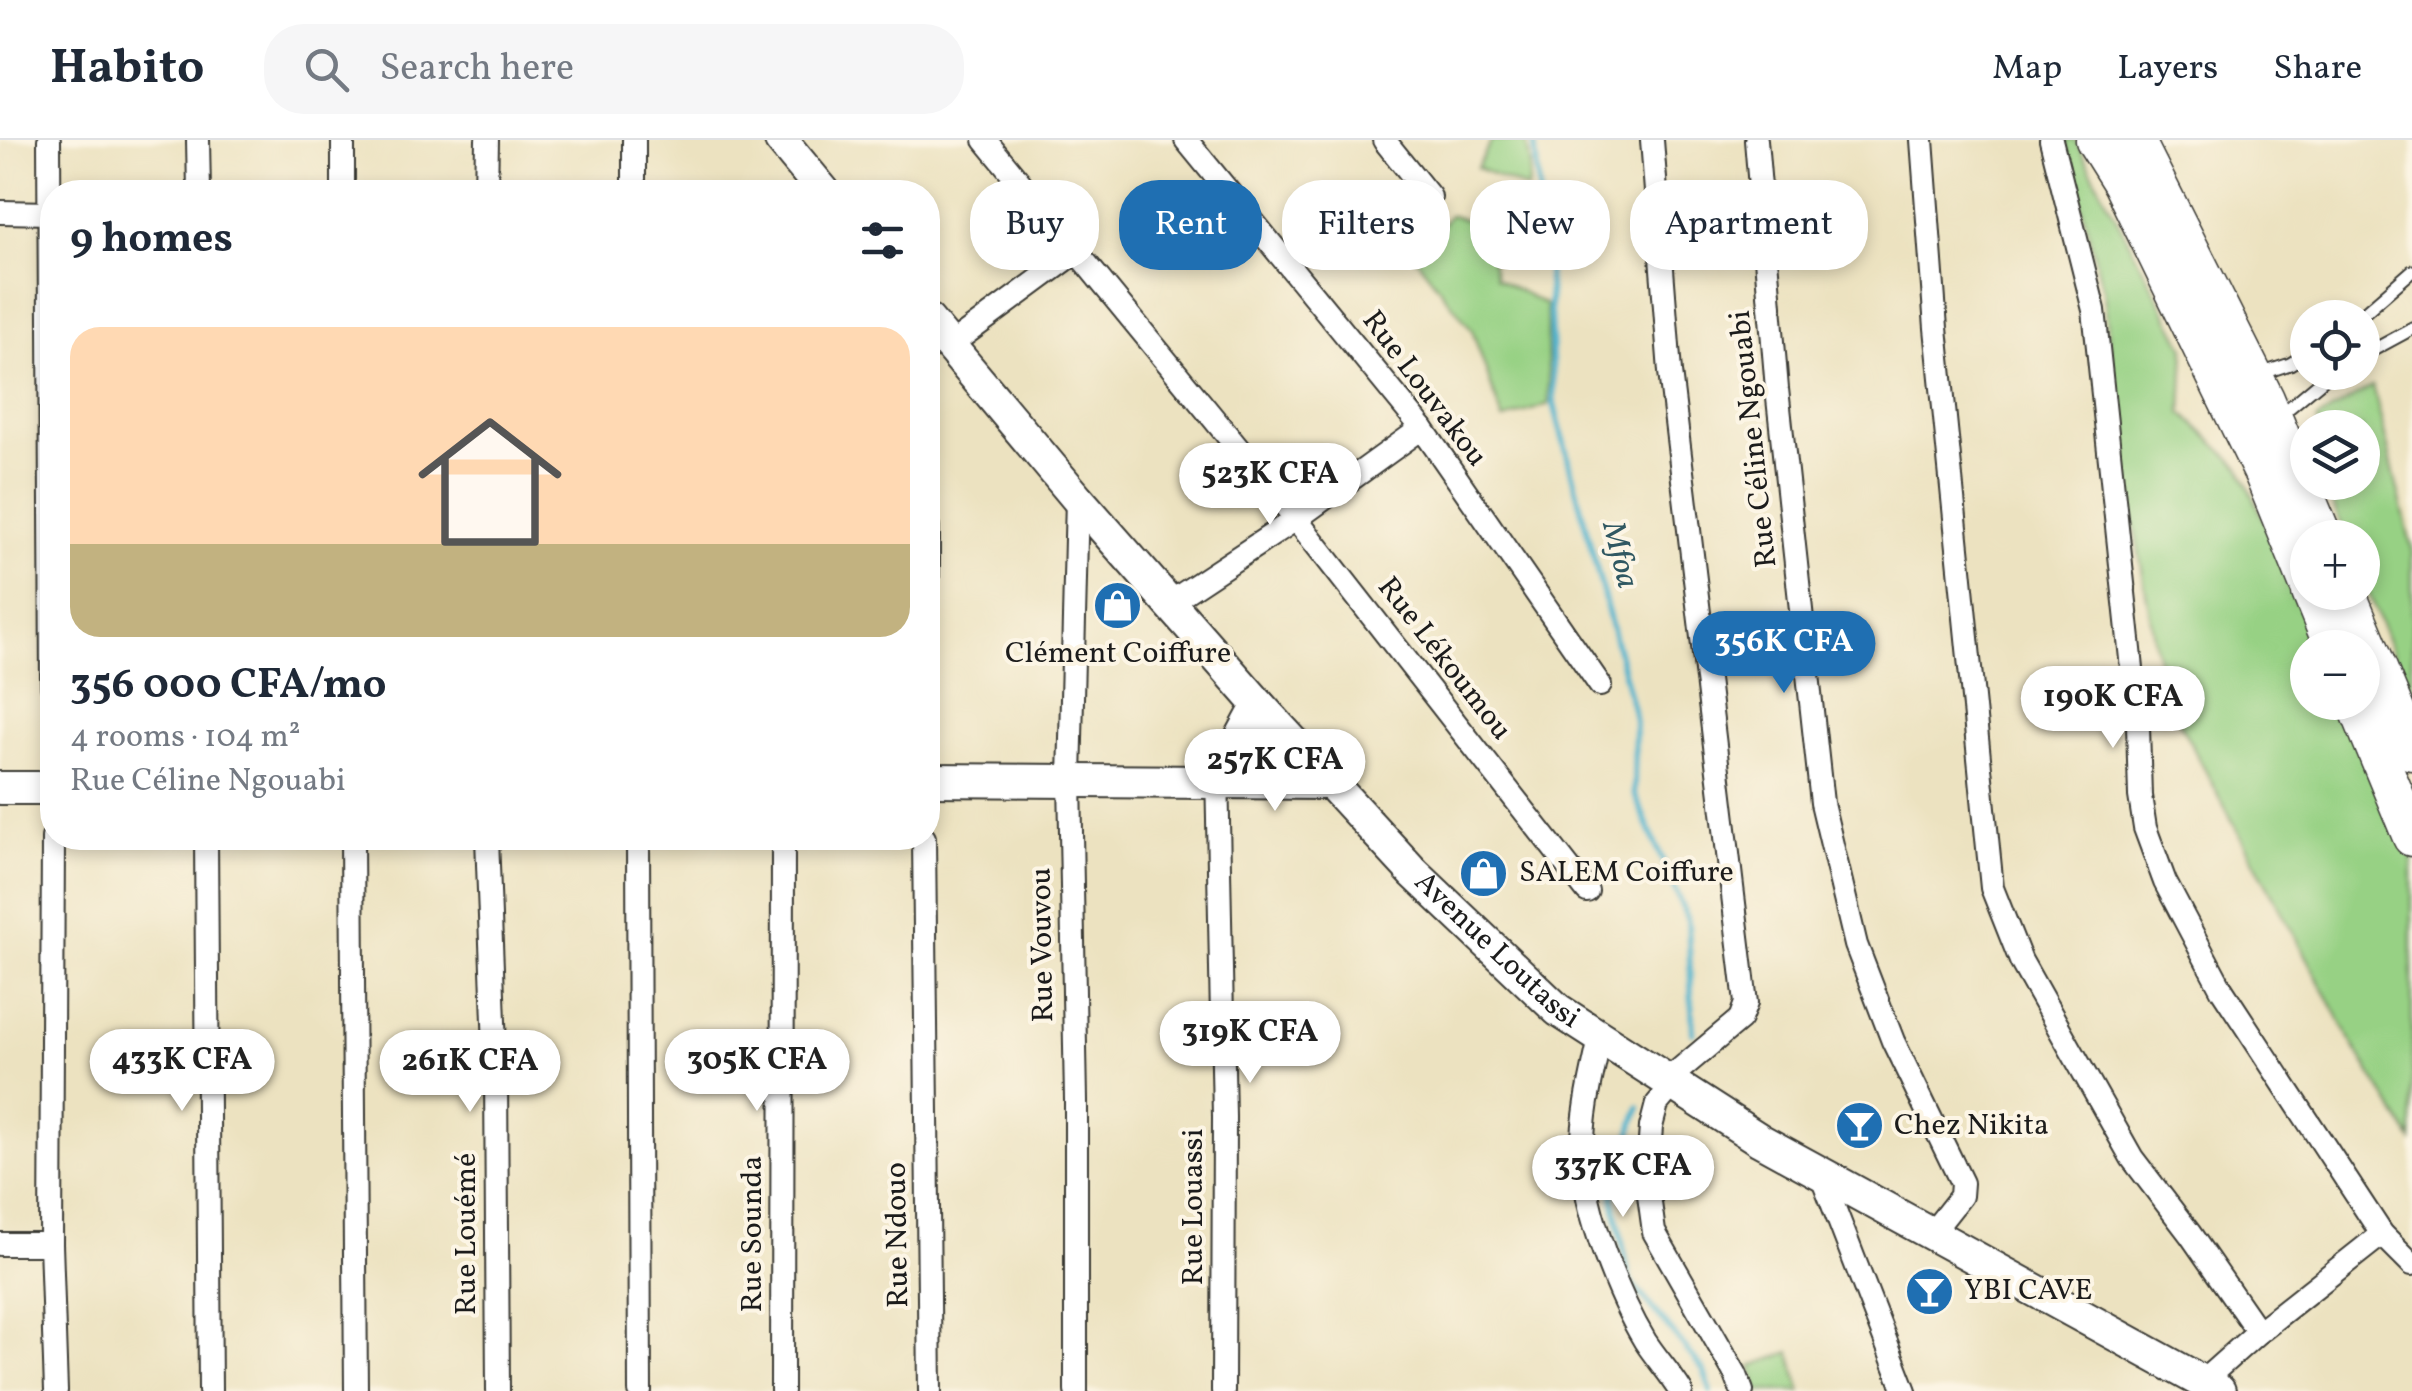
<!DOCTYPE html>
<html lang="en">
<head>
<meta charset="utf-8">
<style>
  :root { --surface:#fff; --page:#f6f6f7; --text:#1f2937; --muted:#747a83; --line:#e0e1e3; --accent:#1f6fb2 }
  body { margin:0; font-family:Vollkorn,serif; background:var(--page); color:var(--text); height:100vh; display:flex; flex-direction:column; font-size:38px; white-space:nowrap }
  * { box-sizing:border-box; margin:0 }
  p { font-size:32px; color:var(--muted) }
  .icon { flex:none; width:55px; height:55px; fill:none; stroke:currentColor; stroke-width:2; stroke-linecap:round; stroke-linejoin:round }
  .map { position:relative; flex:1; overflow:hidden }
  .drawer { position:absolute; left:40px; top:40px; width:900px; height:670px; display:flex; flex-direction:column; background:var(--surface); border-radius:40px; box-shadow:0 5px 15px #0003 }
  .drawer>* { flex:none }
  .banner { position:absolute; left:970px; top:40px; width:950px; height:90px; display:flex; gap:20px }
  .buttons { position:absolute; left:2290px; top:160px; display:grid; gap:20px }
  .buttons a { display:grid; place-items:center; width:90px; height:90px; border-radius:50%; background:var(--surface); box-shadow:0 5px 15px #0003; font-size:50px }
  .price { position:absolute; translate:-50% -85px; padding:0 22px; border-radius:35px; background:#fff; color:#222; font-size:32px; line-height:65px; filter:drop-shadow(0 2px 5px #0008) }
  .price::after { content:''; position:absolute; left:50%; top:60px; width:30px; height:22px; margin-left:-15px; background:inherit; clip-path:polygon(0 0,100% 0,50% 100%) }
  .price.current { background:var(--accent); color:#fff }
  ul { padding:0; list-style:none }
  li { display:grid; align-content:center; gap:20px; height:530px; padding:0 30px }
  li+li { border-top:2px solid var(--line) }
  li span { display:grid; place-items:center; height:310px; border-radius:30px; color:#555 }
  li>.icon { margin-inline-start:auto }
  span .icon { width:180px; height:180px; fill:#fffc; stroke-width:1 }
  li b { font-size:42px }
  h2 { display:flex; justify-content:space-between; align-items:center; height:120px; padding:0 30px; font-size:42px }
  .pill { padding:0 35px; border-radius:40px; background:var(--surface); box-shadow:0 5px 15px #0003; font-size:35px; line-height:90px }
  .pill.current { background:var(--accent); color:#fff }
  header { display:flex; align-items:center; gap:60px; box-sizing:border-box; height:140px; padding:0 50px; background:var(--surface); border-bottom:2px solid var(--line) }
  header strong { font-size:48px }
  nav { display:flex; gap:55px; margin-inline-start:auto; font-size:35px }
  .search { width:700px; height:90px; background:var(--page); display:flex; align-items:center; gap:25px; box-sizing:border-box; padding:0 35px; border-radius:40px; color:var(--muted); font-size:38px }
  .map>svg:first-child { display:block }
</style>
</head>
<body>
<header>
<strong>Habito</strong>
<div class="search"><svg class="icon" aria-label="search" viewBox="0 0 24 24"><circle cx="10" cy="10" r="6"/><path d="M15 15l6 6"/></svg>Search here</div>
<nav><a>Map</a><a>Layers</a><a>Share</a></nav>
</header>
<div class="map">
<svg width="2412" height="1251" viewBox="0 0 2412 1251">
  <rect width="100%" height="100%" fill="#fcf5e5"/>
  <filter id="ink" filterUnits="userSpaceOnUse"><feTurbulence type="fractalNoise" baseFrequency=".01" numOctaves="2"/><feDisplacementMap in="SourceGraphic" scale="20" xChannelSelector="R" yChannelSelector="G"/><feConvolveMatrix kernelMatrix="1 2 1 2 8 2 1 2 1" color-interpolation-filters="sRGB"/></filter>
  <filter id="wash" filterUnits="userSpaceOnUse"><feTurbulence type="fractalNoise" baseFrequency=".0048" numOctaves="4" result="noise"/><feDisplacementMap in="SourceGraphic" scale="40" xChannelSelector="R" yChannelSelector="G"/><feGaussianBlur stdDeviation="2.25" result="paint"/><feColorMatrix in="noise" values="0 0 0 0 0 0 0 0 0 0 0 0 0 0 0 0 0 1.4 0 .05"/><feComposite in="paint" operator="in"/></filter>
  <g filter="url(#wash)">
    <rect width="100%" height="100%" fill="#ece2c0"/>
    <g fill="#97d184" stroke="#5a7650" stroke-width="2.5">
      <polygon points="1492,0 1526,0 1531,27 1528,50 1477,28"/>
      <polygon points="2065,0 2075,0 2185,208 2182,273 2240,327 2322,507 2308,508 2308,562 2348,563 2412,703 2412,1000 2354,906 2164,554 2123,322 2104,154"/>
      <polygon points="1449,75 1484,86 1496,138 1546,165 1549,264 1503,280 1472,190 1415,117"/>
      <polygon points="2373,246 2412,409 2412,562 2363,439 2362,398 2346,397 2324,343 2362,342 2362,288 2318,288 2318,279"/>
      <polygon points="1790,1212 1801,1251 1758,1251 1752,1226"/>
    </g>
    <g fill="none" stroke-linecap="round" stroke-linejoin="round">
      <g stroke="#4db2cc" stroke-width="6">
        <polyline points="1534,0 1549,143 1554,264 1635,577 1634,653 1688,781 1693,893"/>
        <polyline points="1639,967 1613,1056 1630,1141 1704,1231 1711,1251"/>
      </g>
    </g>
  </g>
  <g filter="url(#ink)">
    <g fill="none" stroke-linecap="round" stroke-linejoin="round">
      <defs>
        <g id="service">
          <polyline points="2358,178 2412,131"/>
          <polyline points="2362,216 2412,189"/>
          <polyline points="2257,235 2290,224 2308,213"/>
          <polyline points="2277,278 2332,232"/>
        </g>
        <g id="minor">
          <polyline points="49,0 52,546"/>
          <polyline points="198,0 199,52"/>
          <polyline points="343,0 343,52"/>
          <polyline points="985,0 1296,379 1587,751"/>
          <polyline points="1186,0 1422,288 1600,545"/>
          <polyline points="1384,0 1430,57"/>
          <polyline points="1652,0 1670,232 1746,863 1740,879 1665,942"/>
          <polyline points="1756,0 1777,249 1822,663 1856,805 1893,901 1962,1043 1961,1056 1931,1094"/>
          <polyline points="1922,0 1936,188 1992,748 2021,821 2132,1018 2190,1094 2258,1192"/>
          <polyline points="2051,0 2094,170 2138,585 2140,656 2145,688 2165,742 2222,850 2382,1094 2412,1124"/>
          <polyline points="486,52 487,0"/>
          <polyline points="634,52 634,0"/>
          <polyline points="0,72 52,73"/>
          <polyline points="949,206 1075,113"/>
          <polyline points="928,387 928,437"/>
          <polyline points="1169,463 1296,379 1422,288"/>
          <polyline points="1217,630 1224,977 1223,1251"/>
          <polyline points="53,698 51,1104 56,1251"/>
          <polyline points="206,698 210,1251"/>
          <polyline points="352,698 356,1251"/>
          <polyline points="487,698 496,934 498,1251"/>
          <polyline points="638,698 640,1251"/>
          <polyline points="924,698 930,1251"/>
          <path d="M1600,899C1591,939 1581,980 1583,1020C1584,1071 1619,1158 1645,1201C1656,1218 1670,1233 1681,1251"/>
          <polyline points="1672,946 1657,964 1651,987 1647,1041 1654,1092 1736,1235 1742,1251"/>
          <polyline points="1821,1034 1905,1251"/>
          <polyline points="0,1104 51,1104"/>
          <polyline points="2202,1242 2258,1192 2382,1094"/>
          <polyline points="782,1251 783,698"/>
          <polyline points="1076,1251 1076,960 1070,639 1077,358"/>
        </g>
        <g id="secondary">
          <polyline points="781,0 824,52"/>
          <path id="s1" d="M928,180L1077,358L1259,565L1414,733L1558,870L1760,1000L2219,1251"/>
          <polyline points="928,640 1334,643"/>
          <polyline points="1194,642 1239,602 1259,565"/>
          <polyline points="0,648 52,648"/>
        </g>
        <g id="primary">
          <polyline points="2095,0 2122,43 2264,335 2308,443"/>
          <polyline points="2135,0 2265,259 2323,398"/>
          <polyline points="2311,452 2334,508"/>
          <polyline points="2346,452 2412,611"/>
          <polyline points="2356,562 2412,697"/>
        </g>
      </defs>
      <use href="#service" stroke="#3b3a35" stroke-width="15"/>
      <use href="#minor" stroke="#3b3a35" stroke-width="26"/>
      <use href="#secondary" stroke="#3b3a35" stroke-width="36"/>
      <use href="#primary" stroke="#3b3a35" stroke-width="41"/>
      <use href="#service" stroke="#fff" stroke-width="11"/>
      <use href="#minor" stroke="#fff" stroke-width="22"/>
      <use href="#secondary" stroke="#fff" stroke-width="32"/>
      <use href="#primary" stroke="#fff" stroke-width="38"/>
    </g>
  </g>
  <defs>
    <symbol id="shop-disc" viewBox="-11 -11 22 22"><circle r="9.5" fill="#1f6fb2" stroke="#fcf5e5"/><path d="M-5-2.5h2.3a2.7 3.5 0 0 1 5.4 0H5L5.5 6h-11ZM-1.5-2.5h3a1.5 2.3 0 0 0-3 0Z" fill="#fff"/></symbol>
    <symbol id="bar-disc" viewBox="-11 -11 22 22"><circle r="9.5" fill="#1f6fb2" stroke="#fcf5e5"/><path d="M-6-5H6L.8 .8V4.5H3.5V6h-7V4.5H-.8V.8Z" fill="#fff"/></symbol>
  </defs>
  <g fill-rule="evenodd">
    <use href="#shop-disc" x="1090" y="438" width="55" height="55"/>
    <use href="#shop-disc" x="1456" y="706" width="55" height="55"/>
    <use href="#bar-disc" x="1832" y="958" width="55" height="55"/>
    <use href="#bar-disc" x="1902" y="1124" width="55" height="55"/>
  </g>
  <g text-anchor="middle" dominant-baseline="central" stroke-width="8" stroke-linejoin="round" paint-order="stroke">
    <g font-size="30" fill="#1c1c1c" stroke="#fcf5e5">
      <text transform="translate(1424 249) rotate(53)">Rue Louvakou</text>
      <text transform="translate(1754 299) rotate(-96)">Rue Céline Ngouabi</text>
      <text transform="translate(1444 519) rotate(52)">Rue Lékoumou</text>
      <text transform="translate(1043 805) rotate(-91)">Rue Vouvou</text>
      <text stroke="none"><textPath href="#s1" startOffset="850">Avenue Loutassi</textPath></text>
      <text transform="translate(1194 1067) rotate(-90)">Rue Louassi</text>
      <text transform="translate(467 1094) rotate(-90)">Rue Louémé</text>
      <text transform="translate(753 1094) rotate(-90)">Rue Sounda</text>
      <text transform="translate(898 1095) rotate(-91)">Rue Ndouo</text>
    </g>
    <g font-size="30" fill="#1c1c1c" stroke="#fcf5e5" text-anchor="start">
      <text x="1118" y="514" text-anchor="middle">Clément Coiffure</text>
      <text x="1519" y="733">SALEM Coiffure</text>
      <text x="1894" y="986">Chez Nikita</text>
      <text x="1964" y="1151">YBI CAVE</text>
    </g>
    <g font-size="32" font-style="italic" fill="#305862" stroke="#fcf5e5">
      <text transform="translate(1619 415) rotate(76)">Mfoa</text>
    </g>
  </g>
</svg>
<div class="buttons">
<a><svg class="icon" aria-label="locate" viewBox="0 0 24 24"><circle cx="12" cy="12" r="6"/><path d="M12 2v4M12 18v4M2 12h4M18 12h4"/></svg></a>
<a><svg class="icon" aria-label="layers" viewBox="0 0 24 24"><path d="M12 4l9 5-9 5-9-5zM3 14l9 5 9-5"/></svg></a>
<a>+</a>
<a>−</a>
</div>
<b class="price" style="left:1270px;top:388px">523K CFA</b>
<b class="price current" style="left:1784px;top:556px">356K CFA</b>
<b class="price" style="left:2113px;top:611px">190K CFA</b>
<b class="price" style="left:1275px;top:674px">257K CFA</b>
<b class="price" style="left:1250px;top:946px">319K CFA</b>
<b class="price" style="left:182px;top:974px">433K CFA</b>
<b class="price" style="left:757px;top:974px">305K CFA</b>
<b class="price" style="left:470px;top:975px">261K CFA</b>
<b class="price" style="left:1623px;top:1080px">337K CFA</b>
<div class="banner">
<a class="pill">Buy</a>
<a class="pill current">Rent</a>
<a class="pill">Filters</a>
<a class="pill">New</a>
<a class="pill">Apartment</a>
</div>
<section class="drawer">
<h2>9 homes<svg class="icon" aria-label="filters" viewBox="0 0 24 24"><path d="M4 7h16M4 17h16"/><circle cx="9" cy="7" r="2"/><circle cx="15" cy="17" r="2"/></svg></h2>
<ul>
<li><span style="background:linear-gradient(#ffd9b3 70%,#c2b280 0)"><svg class="icon" aria-label="home" viewBox="0 0 24 24"><path d="M3 11l9-7 9 7M6 9v11h12V9"/></svg></span><div><b>356 000 CFA/mo</b><p>4 rooms · 104 m²</p><p>Rue Céline Ngouabi</p></div></li>
</ul>
</section>
</div>
</body>
</html>
